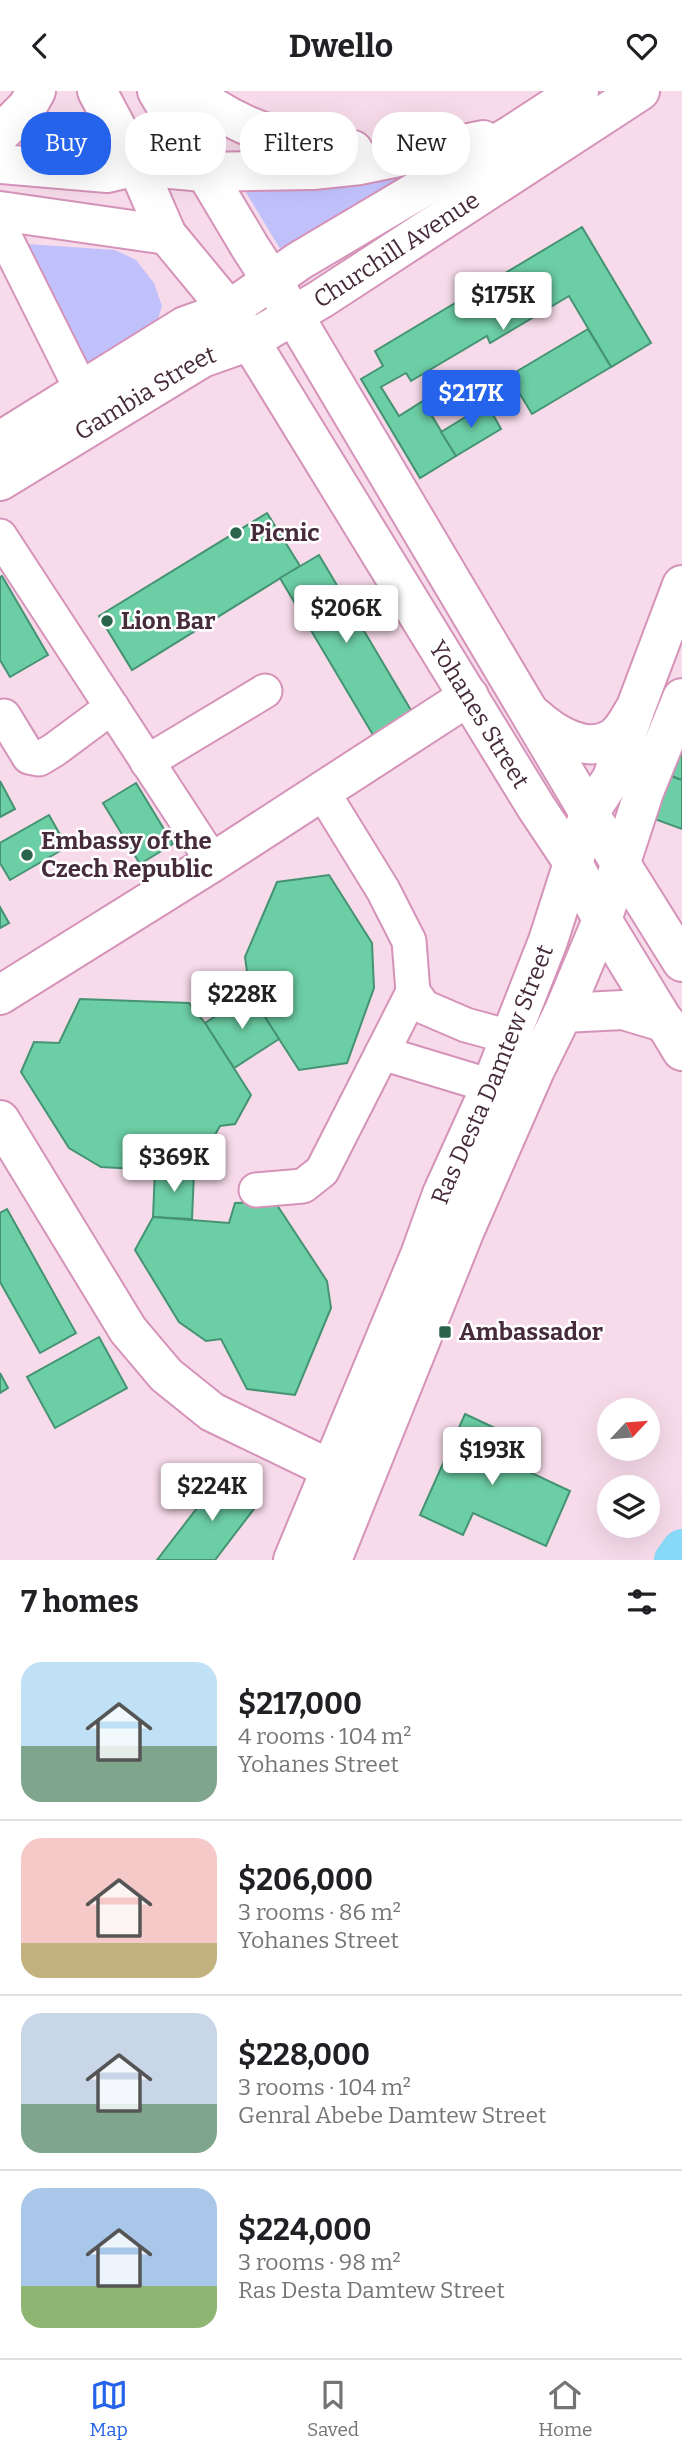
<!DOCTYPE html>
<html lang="en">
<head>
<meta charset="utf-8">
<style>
  :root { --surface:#fff; --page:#f6f6f6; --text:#202124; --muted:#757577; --line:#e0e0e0; --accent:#2563eb }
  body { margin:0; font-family:Bitter,serif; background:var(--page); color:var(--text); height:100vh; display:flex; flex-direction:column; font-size:26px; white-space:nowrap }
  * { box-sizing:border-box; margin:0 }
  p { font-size:23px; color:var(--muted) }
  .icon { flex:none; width:38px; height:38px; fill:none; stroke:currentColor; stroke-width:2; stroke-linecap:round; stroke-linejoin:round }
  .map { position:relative; height:1469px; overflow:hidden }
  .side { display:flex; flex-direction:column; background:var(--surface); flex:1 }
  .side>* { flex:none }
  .hud { position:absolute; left:21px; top:21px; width:640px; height:63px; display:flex; gap:14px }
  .needle { width:46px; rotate:64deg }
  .fabs { position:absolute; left:597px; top:1307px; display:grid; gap:14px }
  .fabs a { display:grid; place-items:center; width:63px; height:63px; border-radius:50%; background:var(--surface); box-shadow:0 7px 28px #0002; font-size:35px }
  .price { position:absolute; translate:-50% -60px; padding:0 16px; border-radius:7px; background:#fff; color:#222; font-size:23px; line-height:46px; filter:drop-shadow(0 2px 4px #0008) }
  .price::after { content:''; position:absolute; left:50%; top:42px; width:21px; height:16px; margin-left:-10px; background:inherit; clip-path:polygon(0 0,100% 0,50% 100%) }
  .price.current { background:var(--accent); color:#fff }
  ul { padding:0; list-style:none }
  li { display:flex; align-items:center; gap:21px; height:175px; padding:0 21px }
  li+li { border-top:2px solid var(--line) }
  li span { display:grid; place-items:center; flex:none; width:196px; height:140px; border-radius:21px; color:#555 }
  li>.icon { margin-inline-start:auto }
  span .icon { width:84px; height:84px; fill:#fffc; stroke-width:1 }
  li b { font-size:30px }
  h2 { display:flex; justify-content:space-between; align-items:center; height:84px; padding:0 21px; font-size:30px }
  .pill { padding:0 24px; border-radius:28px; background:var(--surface); box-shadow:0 7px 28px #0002; font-size:24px; line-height:63px }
  .pill.current { background:var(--accent); color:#fff }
  header { display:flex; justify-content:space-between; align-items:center; height:91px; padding:0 21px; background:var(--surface); font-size:32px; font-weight:700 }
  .tab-bar { display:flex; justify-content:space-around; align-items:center; height:98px; border-top:2px solid var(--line); background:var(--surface); font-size:19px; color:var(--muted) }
  .tab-bar a { display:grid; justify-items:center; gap:4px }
  .tab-bar .current { color:var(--accent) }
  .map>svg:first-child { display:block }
</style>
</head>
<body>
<header><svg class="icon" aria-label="back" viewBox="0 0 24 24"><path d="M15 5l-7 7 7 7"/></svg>Dwello<svg class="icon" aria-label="heart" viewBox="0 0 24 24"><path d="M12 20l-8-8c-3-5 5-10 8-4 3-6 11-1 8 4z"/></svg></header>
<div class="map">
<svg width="682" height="1469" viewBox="0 0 682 1469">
  <rect width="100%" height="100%" fill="#f7dbea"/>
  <g fill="#c0c1fb">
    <polygon points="404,84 282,161 242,95"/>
    <polygon points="12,152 115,159 136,169 154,192 162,215 155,238 80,288"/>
  </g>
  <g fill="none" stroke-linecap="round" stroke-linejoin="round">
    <polyline stroke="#89daf8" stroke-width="40" points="674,1469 682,1458"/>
  </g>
  <g fill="#6ccea4" stroke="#459373" stroke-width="2">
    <polygon points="582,136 651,252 611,276 569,205 490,252 487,245 411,290 406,282 381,296 399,325 423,310 456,365 420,387 361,288 383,275 375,260"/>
    <polygon points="588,238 611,276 532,323 509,285"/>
    <polygon points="487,313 501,338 456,365 441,341"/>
    <polygon points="267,422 300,475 132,579 99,525"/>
    <polygon points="319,464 412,621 373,644 280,487"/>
    <polygon points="2,485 48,564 10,586 0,569 0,486"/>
    <polygon points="682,658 682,689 672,685"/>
    <polygon points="664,683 682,689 682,738 649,726"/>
    <polygon points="0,690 15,718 0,726"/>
    <polygon points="136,692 173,753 140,773 103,712"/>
    <polygon points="49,724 67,756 10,789 0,772 0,752"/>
    <polygon points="329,784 372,852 374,897 347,972 299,979 250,903 245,866 277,791"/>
    <polygon points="0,816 9,832 0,837"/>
    <polygon points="250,903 279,948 234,977 205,932"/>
    <polygon points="80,908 189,912 205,932 251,1004 235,1033 220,1035 194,1081 101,1076 69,1057 21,981 34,951 59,952"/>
    <polygon points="155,1079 194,1081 192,1128 153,1126"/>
    <polygon points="275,1111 327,1190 331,1217 295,1304 247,1298 221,1248 206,1250 179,1231 135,1159 153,1126 229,1132 235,1112"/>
    <polygon points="7,1118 76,1242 40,1262 0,1191 0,1122"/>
    <polygon points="99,1246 127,1297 55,1337 27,1286"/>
    <polygon points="0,1282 8,1297 0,1302"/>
    <polygon points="465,1323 518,1348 508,1371 570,1400 546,1455 473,1422 463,1444 420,1424"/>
    <polygon points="224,1382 260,1410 215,1469 157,1469"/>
  </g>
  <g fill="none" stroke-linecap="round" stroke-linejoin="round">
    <defs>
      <g id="minor">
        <polyline points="0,136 81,298"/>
        <polyline points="0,445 213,771"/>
        <polyline points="4,625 29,666 39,668 54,659 112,616"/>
        <polyline points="147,671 265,600"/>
        <polyline points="322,700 383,799 409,850 413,901 424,916 466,934 510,946"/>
        <polyline points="382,962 491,995"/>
        <polyline points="256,1099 303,1095 322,1080 413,901"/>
      </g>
      <g id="major">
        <path id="s1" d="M97,0L137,75L167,144L229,219L250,250L536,716L572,770L602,829L682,960"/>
        <polyline points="157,0 250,156 293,223 589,722 682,871"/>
        <path d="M191,0C238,39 294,55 353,59"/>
        <polyline points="0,43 27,16 36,0"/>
        <polyline points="0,73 107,82 137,75 204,81 313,79 360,74 483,49"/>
        <polyline points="0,120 167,144"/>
        <polyline points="0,350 185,235 229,219 299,170 513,43 579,0"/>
        <path id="s2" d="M0,390L202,267L250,250L321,208L640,0"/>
        <path d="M534,625C554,643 587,664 613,647C622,641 628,630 633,621"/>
        <polyline points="0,904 213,771 469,605"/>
        <polyline points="563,922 623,919 666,932"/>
        <polyline points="0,1029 128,1239 166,1284 212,1321 355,1390"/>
        <path id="s3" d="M293,1469L420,1164L442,1103L491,995L548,850L589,722L612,687L636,616L682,494"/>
        <polyline points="332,1469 465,1139 535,979 563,922 602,829 644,701 682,607"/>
      </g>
    </defs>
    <use href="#minor" stroke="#d593b9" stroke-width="37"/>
    <use href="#major" stroke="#d593b9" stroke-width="42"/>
    <use href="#minor" stroke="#fff" stroke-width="33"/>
    <use href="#major" stroke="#fff" stroke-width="38"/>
  </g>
  <g fill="#2b644c" stroke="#fff" stroke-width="2.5">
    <circle cx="236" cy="442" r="7"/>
    <circle cx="107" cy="530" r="7"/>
    <circle cx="27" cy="764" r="7"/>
    <rect x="438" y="1234" width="14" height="14" rx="3.5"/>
  </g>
  <g text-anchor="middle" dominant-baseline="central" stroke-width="5" stroke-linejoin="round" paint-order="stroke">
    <g font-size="24" fill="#462b3b" stroke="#fff">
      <text stroke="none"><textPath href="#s2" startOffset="460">Churchill Avenue</textPath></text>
      <text stroke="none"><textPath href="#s2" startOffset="170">Gambia Street</textPath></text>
      <text stroke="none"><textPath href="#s1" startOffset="733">Yohanes Street</textPath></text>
      <text stroke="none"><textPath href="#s3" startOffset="525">Ras Desta Damtew Street</textPath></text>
    </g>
    <g font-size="24" font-weight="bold" fill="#462b3b" stroke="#fff" text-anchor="start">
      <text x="250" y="442">Picnic</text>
      <text x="121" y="530">Lion Bar</text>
      <text x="41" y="750">Embassy of the<tspan x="41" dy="28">Czech Republic</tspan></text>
      <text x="459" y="1241">Ambassador</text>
    </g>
  </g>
</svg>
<div class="fabs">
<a><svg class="needle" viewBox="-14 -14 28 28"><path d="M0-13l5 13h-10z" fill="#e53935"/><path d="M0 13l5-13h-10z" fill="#757577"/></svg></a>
<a><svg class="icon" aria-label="layers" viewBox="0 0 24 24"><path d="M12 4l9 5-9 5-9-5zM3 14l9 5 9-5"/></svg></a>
</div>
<b class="price" style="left:503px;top:241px">$175K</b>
<b class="price current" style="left:471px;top:339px">$217K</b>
<b class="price" style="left:346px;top:554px">$206K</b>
<b class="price" style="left:242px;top:940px">$228K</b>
<b class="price" style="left:174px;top:1103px">$369K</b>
<b class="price" style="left:492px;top:1396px">$193K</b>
<b class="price" style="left:212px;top:1432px">$224K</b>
<div class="hud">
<a class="pill current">Buy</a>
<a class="pill">Rent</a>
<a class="pill">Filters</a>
<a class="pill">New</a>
</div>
</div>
<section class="side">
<h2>7 homes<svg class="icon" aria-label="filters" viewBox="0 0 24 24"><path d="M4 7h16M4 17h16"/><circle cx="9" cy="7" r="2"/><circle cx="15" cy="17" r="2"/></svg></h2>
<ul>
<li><span style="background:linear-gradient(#bfe0f5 60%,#7fa58c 0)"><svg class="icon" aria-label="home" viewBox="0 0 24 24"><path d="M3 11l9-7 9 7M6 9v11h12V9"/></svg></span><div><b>$217,000</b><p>4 rooms · 104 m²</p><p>Yohanes Street</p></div></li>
<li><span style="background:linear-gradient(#f6c9c9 75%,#c2b280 0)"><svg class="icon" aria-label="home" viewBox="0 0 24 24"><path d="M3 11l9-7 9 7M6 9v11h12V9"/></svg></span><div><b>$206,000</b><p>3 rooms · 86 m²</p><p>Yohanes Street</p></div></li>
<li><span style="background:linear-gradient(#c9d6e8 65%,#7fa58c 0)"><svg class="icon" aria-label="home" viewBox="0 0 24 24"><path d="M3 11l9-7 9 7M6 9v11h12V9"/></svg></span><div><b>$228,000</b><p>3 rooms · 104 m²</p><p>Genral Abebe Damtew Street</p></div></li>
<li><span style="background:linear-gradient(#a9c7e8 70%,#8fb573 0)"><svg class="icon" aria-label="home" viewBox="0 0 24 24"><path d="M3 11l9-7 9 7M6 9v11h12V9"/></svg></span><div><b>$224,000</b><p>3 rooms · 98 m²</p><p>Ras Desta Damtew Street</p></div></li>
</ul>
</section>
<nav class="tab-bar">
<a class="current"><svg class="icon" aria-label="map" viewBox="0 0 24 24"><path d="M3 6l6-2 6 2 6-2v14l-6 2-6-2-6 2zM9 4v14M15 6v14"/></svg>Map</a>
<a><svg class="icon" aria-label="saved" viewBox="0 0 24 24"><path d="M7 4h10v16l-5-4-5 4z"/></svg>Saved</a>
<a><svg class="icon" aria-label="home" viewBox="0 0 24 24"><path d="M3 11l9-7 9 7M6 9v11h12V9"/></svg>Home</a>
</nav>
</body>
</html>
